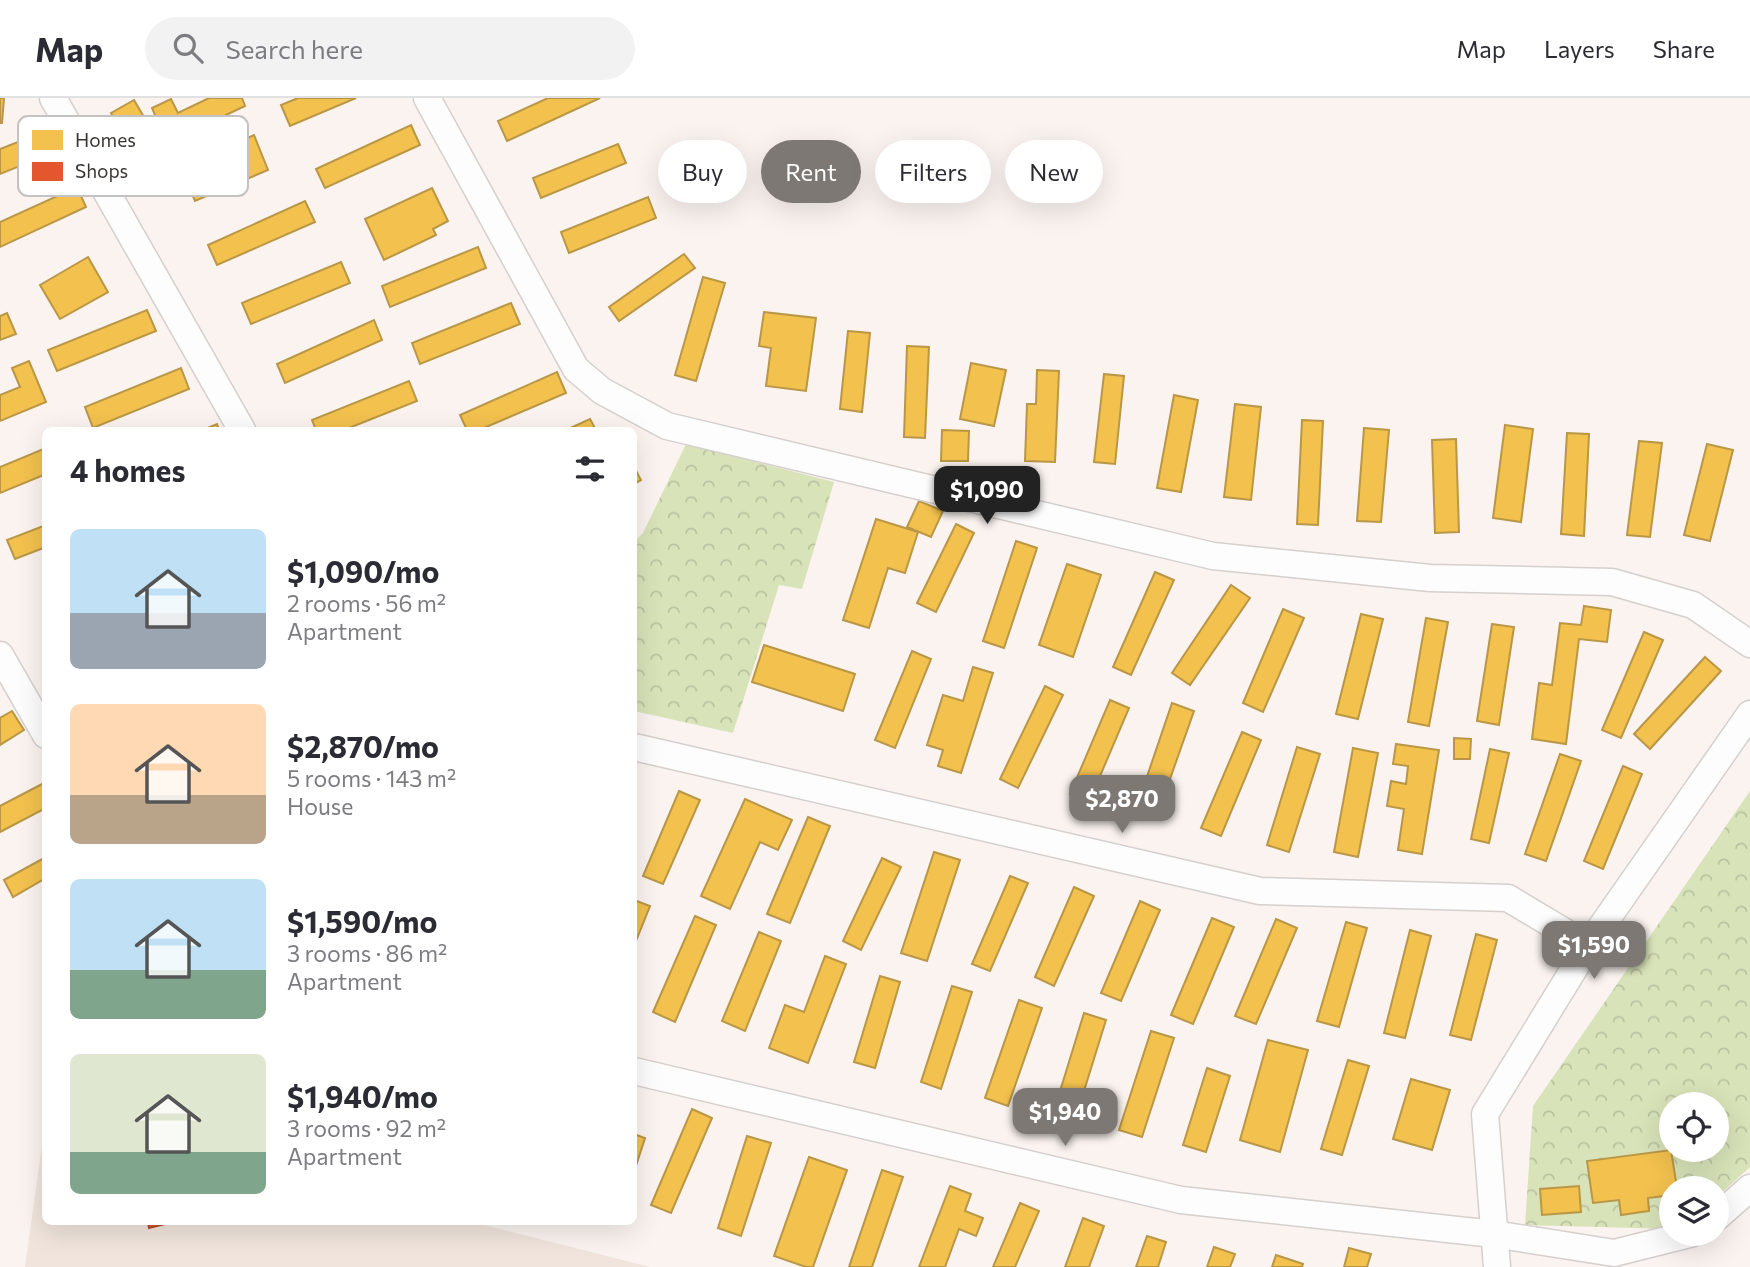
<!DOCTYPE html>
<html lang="en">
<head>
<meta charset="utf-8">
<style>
  :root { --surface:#fff; --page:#f2f2f3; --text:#2b2b33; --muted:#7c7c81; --line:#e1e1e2; --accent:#7d7874 }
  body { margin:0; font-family:Commissioner,sans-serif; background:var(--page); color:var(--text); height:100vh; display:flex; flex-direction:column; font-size:26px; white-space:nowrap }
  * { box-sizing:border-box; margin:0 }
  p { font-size:23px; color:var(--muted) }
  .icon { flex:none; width:38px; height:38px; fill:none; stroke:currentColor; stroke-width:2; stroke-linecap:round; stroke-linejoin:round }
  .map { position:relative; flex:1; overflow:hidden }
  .side { position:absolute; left:42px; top:329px; width:595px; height:798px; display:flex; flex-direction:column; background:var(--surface); border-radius:10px; box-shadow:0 7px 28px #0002 }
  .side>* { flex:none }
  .guide { position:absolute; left:658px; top:42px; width:665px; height:63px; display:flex; gap:14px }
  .fabs { position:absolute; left:1659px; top:994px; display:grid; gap:14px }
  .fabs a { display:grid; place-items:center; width:70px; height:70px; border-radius:50%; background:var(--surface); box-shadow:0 7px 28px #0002; font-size:35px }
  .price { position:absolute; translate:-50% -60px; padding:0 16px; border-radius:14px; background:var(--accent); color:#fff; font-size:23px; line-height:46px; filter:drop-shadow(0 2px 4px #0008) }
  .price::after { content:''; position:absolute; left:50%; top:42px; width:21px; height:16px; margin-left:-10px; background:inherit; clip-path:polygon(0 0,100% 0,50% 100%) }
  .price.active { background:#222; color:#fff }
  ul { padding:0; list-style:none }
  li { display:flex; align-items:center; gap:21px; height:175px; padding:0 28px }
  li span { display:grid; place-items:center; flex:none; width:196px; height:140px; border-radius:10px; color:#555 }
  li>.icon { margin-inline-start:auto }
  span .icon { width:84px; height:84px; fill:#fffc; stroke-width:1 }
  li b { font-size:30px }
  h2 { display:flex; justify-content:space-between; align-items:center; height:84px; padding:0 28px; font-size:30px }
  .pill { padding:0 24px; border-radius:32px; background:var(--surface); box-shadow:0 7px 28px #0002; font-size:24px; line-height:63px }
  .pill.active { background:var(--accent); color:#fff }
  header { display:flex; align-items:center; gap:42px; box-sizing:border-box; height:98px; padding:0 35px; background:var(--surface); border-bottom:2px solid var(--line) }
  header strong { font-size:33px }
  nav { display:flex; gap:38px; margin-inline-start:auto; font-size:24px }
  .search { width:490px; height:63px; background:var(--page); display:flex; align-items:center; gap:18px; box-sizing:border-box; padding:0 24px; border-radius:38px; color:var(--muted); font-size:26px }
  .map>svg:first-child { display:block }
</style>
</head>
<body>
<header>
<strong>Map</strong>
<div class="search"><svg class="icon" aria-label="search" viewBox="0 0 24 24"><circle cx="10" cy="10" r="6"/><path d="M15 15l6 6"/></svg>Search here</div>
<nav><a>Map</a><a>Layers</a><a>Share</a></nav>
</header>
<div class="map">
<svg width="1750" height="1169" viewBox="0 0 1750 1169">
  <defs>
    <pattern id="forest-crowns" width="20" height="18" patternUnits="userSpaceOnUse" patternTransform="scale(1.75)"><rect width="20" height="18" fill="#d8e3b9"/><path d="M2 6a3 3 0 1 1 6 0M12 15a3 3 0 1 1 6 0" fill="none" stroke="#bac3a0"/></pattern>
  </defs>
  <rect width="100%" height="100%" fill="#faf3ef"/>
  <polygon fill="#f0e4dc" points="45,1025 46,1124 472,1124 650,1169 25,1169"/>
  <g fill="url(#forest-crowns)" fill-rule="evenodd">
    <polygon points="686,346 834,384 802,491 779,487 733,635 634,613 634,444 643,435"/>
    <path d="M1750,693V1069L1717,1099V1090H1671V1131L1525,1127L1533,1008ZM1671,1006H1717V1052H1671Z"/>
  </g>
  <g fill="#f2c14e" stroke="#ba9746" stroke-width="2">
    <polygon points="0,0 4,0 2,25 0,25"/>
    <polygon points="209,0 242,0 245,8 226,17 229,22 213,30 211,24 147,54 138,34 158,24 152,10 171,1 178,15"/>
    <polygon points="298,0 356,0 290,28 281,7"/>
    <polygon points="548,0 600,0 507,43 498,23"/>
    <polygon points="134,2 148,26 125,39 111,15"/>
    <polygon points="411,27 420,47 325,90 316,71"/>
    <polygon points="43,34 52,55 0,76 0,51"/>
    <polygon points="254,37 268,72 195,103 173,53 204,39 211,56"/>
    <polygon points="618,46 626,65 541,100 533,80"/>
    <polygon points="77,89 86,109 0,149 0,124"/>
    <polygon points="432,90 448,123 433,131 436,137 384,162 365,121"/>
    <polygon points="648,99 656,120 569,155 561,134"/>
    <polygon points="305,103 315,124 217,167 208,147"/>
    <polygon points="478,149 486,170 390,209 382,188"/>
    <polygon points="684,156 695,170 619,223 609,209"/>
    <polygon points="88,159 108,194 60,221 40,187"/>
    <polygon points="341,164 350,185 251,226 242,205"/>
    <polygon points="703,179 725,185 696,283 675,277"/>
    <polygon points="511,205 520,226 420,266 412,245"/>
    <polygon points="147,212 156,233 57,273 48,252"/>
    <polygon points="764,214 816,220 806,293 766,288 771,250 759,248"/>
    <polygon points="7,215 16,236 0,242 0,218"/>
    <polygon points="374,222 382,242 285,285 277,266"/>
    <polygon points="848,233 870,235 862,314 840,311"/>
    <polygon points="907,248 929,249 925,340 904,339"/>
    <polygon points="29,263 46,304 0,323 0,297 20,289 12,270"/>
    <polygon points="971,265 1006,272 994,328 960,321"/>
    <polygon points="181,270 189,291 93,330 85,309"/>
    <polygon points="1037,272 1059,273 1055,364 1025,363 1027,306 1036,306"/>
    <polygon points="557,274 566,295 479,332 467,332 460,317"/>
    <polygon points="1104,276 1124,278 1115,366 1094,364"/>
    <polygon points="409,283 417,303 344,332 316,332 312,322"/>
    <polygon points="1174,297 1198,302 1181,394 1157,390"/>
    <polygon points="1235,306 1261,309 1251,402 1224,399"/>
    <polygon points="590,321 596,332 566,332"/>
    <polygon points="1302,322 1323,323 1318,427 1297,426"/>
    <polygon points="217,326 219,332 203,332"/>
    <polygon points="1505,327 1533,331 1521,424 1493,420"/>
    <polygon points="1364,330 1389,332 1381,424 1357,423"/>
    <polygon points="942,332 969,333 968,363 941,363"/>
    <polygon points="1567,335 1589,336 1584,438 1561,436"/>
    <polygon points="1456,341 1459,434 1435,435 1432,342"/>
    <polygon points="1639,343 1662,345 1650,439 1627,437"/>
    <polygon points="1707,346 1733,352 1710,443 1684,437"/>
    <polygon points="46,350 46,376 0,395 0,369"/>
    <polygon points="634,369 641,382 634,386"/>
    <polygon points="919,403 943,413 931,439 907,429"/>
    <polygon points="876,421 918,434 905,475 888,470 869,530 843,522"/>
    <polygon points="956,426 974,435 936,514 917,505"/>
    <polygon points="46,427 46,449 15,461 7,442"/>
    <polygon points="1016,443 1037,450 1004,550 983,543"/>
    <polygon points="1067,466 1101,477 1073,559 1039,547"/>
    <polygon points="1155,474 1174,482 1131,577 1113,569"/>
    <polygon points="1231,487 1250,500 1190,587 1172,575"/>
    <polygon points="1584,508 1611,512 1607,544 1579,541 1566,646 1532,641 1539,585 1552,587 1560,525 1581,527"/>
    <polygon points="1283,511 1304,520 1263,614 1243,605"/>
    <polygon points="1361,516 1383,521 1358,621 1336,616"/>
    <polygon points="1426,520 1448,524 1429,628 1408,624"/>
    <polygon points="1492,526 1514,529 1499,627 1477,623"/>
    <polygon points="1644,534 1663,542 1621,640 1602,632"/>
    <polygon points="764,547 855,576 843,613 752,584"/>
    <polygon points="912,553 931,561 895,650 875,642"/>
    <polygon points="1705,559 1721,573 1650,651 1634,636"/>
    <polygon points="973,569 993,575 961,675 938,668 943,652 927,647 943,597 963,603"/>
    <polygon points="1045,588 1063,597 1018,690 1000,681"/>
    <polygon points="1110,602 1129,610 1089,704 1070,696"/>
    <polygon points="1172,605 1194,613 1159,712 1138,705"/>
    <polygon points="12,613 24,632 0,647 0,620"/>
    <polygon points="1242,634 1261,642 1221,738 1201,730"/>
    <polygon points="1454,640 1471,641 1470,661 1454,661"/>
    <polygon points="1396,646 1439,652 1422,756 1398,752 1404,711 1387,708 1391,683 1406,686 1408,668 1393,666"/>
    <polygon points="1297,649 1320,656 1289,754 1267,747"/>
    <polygon points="1353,650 1378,655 1358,759 1334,754"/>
    <polygon points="1490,651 1509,655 1489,745 1471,741"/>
    <polygon points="1560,656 1581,663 1546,763 1525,756"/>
    <polygon points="1623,668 1642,676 1603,771 1584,763"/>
    <polygon points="46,684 46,710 0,734 0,708"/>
    <polygon points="679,693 700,702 663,786 643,778"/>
    <polygon points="745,701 792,722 778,752 760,744 730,811 701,798"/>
    <polygon points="808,719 830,728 790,825 767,816"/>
    <polygon points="934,754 960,762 927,863 901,855"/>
    <polygon points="46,759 46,780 13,799 4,782"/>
    <polygon points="882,760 901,769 861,852 843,843"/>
    <polygon points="1010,778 1028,785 990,873 972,866"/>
    <polygon points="1074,789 1094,798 1054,888 1035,879"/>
    <polygon points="634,802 650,808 634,848"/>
    <polygon points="1140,803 1160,812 1121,903 1101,895"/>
    <polygon points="695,818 716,827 675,924 653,914"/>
    <polygon points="1212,820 1234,829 1193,926 1171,917"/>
    <polygon points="1276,821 1297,830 1256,926 1235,918"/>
    <polygon points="1346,824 1367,830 1339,929 1317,923"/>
    <polygon points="1410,832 1431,838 1405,940 1384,935"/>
    <polygon points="759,834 781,843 745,933 722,923"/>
    <polygon points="1476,836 1497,842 1471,942 1450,937"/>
    <polygon points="825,858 846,866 808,965 769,950 785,907 804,914"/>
    <polygon points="880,878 900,884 875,970 854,964"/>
    <polygon points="952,888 972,894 941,991 921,984"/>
    <polygon points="1019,902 1042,910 1008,1008 985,1000"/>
    <polygon points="1084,915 1106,922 1075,1022 1053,1016"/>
    <polygon points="1151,933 1174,940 1142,1039 1119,1032"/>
    <polygon points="1268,942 1308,952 1280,1054 1240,1042"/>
    <polygon points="1348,962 1369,968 1342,1057 1321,1051"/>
    <polygon points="1207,970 1230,978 1206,1054 1183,1047"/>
    <polygon points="1411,981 1450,992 1432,1052 1393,1041"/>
    <polygon points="692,1011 712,1020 671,1115 651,1107"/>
    <polygon points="634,1036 645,1040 634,1074"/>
    <polygon points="747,1038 771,1045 741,1138 718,1130"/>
    <polygon points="1671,1052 1677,1090 1671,1090 1671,1097 1648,1100 1649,1113 1621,1117 1619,1102 1593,1105 1587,1063"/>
    <polygon points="809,1059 847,1072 813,1169 806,1169 774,1158"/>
    <polygon points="882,1072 903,1079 872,1169 849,1169"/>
    <polygon points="950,1088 971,1096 965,1113 983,1120 976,1138 959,1131 945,1169 919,1169"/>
    <polygon points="1579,1088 1581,1114 1542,1117 1540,1091"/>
    <polygon points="1020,1105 1039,1113 1015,1169 993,1169"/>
    <polygon points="1083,1120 1104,1128 1089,1169 1065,1169"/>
    <polygon points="1147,1138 1166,1144 1158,1169 1136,1169"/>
    <polygon points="1214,1149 1235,1156 1230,1169 1207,1169"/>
    <polygon points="1349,1150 1371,1156 1367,1169 1344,1169"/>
    <polygon points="1276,1157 1303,1166 1302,1169 1272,1169"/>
  </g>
  <polygon fill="#e4572e" stroke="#b14d2f" stroke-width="2" points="148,1124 173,1124 149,1130"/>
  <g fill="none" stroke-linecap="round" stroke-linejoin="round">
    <defs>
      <g id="minor">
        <polyline points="53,0 242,332"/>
        <polyline points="427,0 576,271 602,293 667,328 1213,458 1430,480 1612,484 1693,507 1750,546"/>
        <polyline points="0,557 46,637"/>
        <polyline points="634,649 1260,793 1508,800 1588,848"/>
        <polyline points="634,973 1181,1102 1494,1136 1614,1155 1690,1136"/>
        <polyline points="1717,1119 1750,1090"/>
        <polyline points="1497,1169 1485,1016 1588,848 1750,616"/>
      </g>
    </defs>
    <use href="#minor" stroke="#d5d0cd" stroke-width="29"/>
    <use href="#minor" stroke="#fefdfd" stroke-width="26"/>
  </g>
  <rect x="18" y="18" width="230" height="80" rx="10" fill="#fff" stroke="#c4c2c2" stroke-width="2"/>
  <rect x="32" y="32" width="31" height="20" fill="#f2c14e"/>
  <rect x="32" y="64" width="31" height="19" fill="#e4572e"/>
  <g font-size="19" fill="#393532">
    <text x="75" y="49">Homes</text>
    <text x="75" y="80">Shops</text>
  </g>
</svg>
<div class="fabs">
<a><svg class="icon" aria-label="locate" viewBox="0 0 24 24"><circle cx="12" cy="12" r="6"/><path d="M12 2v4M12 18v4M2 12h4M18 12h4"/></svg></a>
<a><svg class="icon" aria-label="layers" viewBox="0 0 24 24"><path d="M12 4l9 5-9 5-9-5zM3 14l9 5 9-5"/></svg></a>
</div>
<b class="price active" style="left:987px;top:428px">$1,090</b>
<b class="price" style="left:1122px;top:737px">$2,870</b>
<b class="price" style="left:1594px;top:883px">$1,590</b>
<b class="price" style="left:1065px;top:1050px">$1,940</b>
<div class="guide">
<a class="pill">Buy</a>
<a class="pill active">Rent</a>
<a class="pill">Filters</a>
<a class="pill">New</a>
</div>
<section class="side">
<h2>4 homes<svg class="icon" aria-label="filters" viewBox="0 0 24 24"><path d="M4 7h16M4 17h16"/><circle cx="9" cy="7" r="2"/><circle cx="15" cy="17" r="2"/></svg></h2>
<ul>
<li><span style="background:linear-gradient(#bfe0f5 60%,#9aa5b1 0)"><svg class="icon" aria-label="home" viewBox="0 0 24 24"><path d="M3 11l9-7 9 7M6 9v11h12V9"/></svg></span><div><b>$1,090/mo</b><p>2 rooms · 56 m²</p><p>Apartment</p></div></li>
<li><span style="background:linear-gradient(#ffd9b3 65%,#b9a48a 0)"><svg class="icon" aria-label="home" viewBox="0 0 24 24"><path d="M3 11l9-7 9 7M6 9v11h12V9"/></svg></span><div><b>$2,870/mo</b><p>5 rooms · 143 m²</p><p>House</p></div></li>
<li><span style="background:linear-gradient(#bfe0f5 65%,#7fa58c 0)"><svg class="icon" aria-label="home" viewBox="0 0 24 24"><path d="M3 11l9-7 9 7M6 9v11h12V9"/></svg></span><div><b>$1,590/mo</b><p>3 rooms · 86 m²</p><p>Apartment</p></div></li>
<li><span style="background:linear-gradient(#dfe7d0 70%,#7fa58c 0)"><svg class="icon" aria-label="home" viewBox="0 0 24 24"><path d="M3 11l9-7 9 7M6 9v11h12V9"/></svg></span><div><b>$1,940/mo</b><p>3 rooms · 92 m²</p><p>Apartment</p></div></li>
</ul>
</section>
</div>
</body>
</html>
